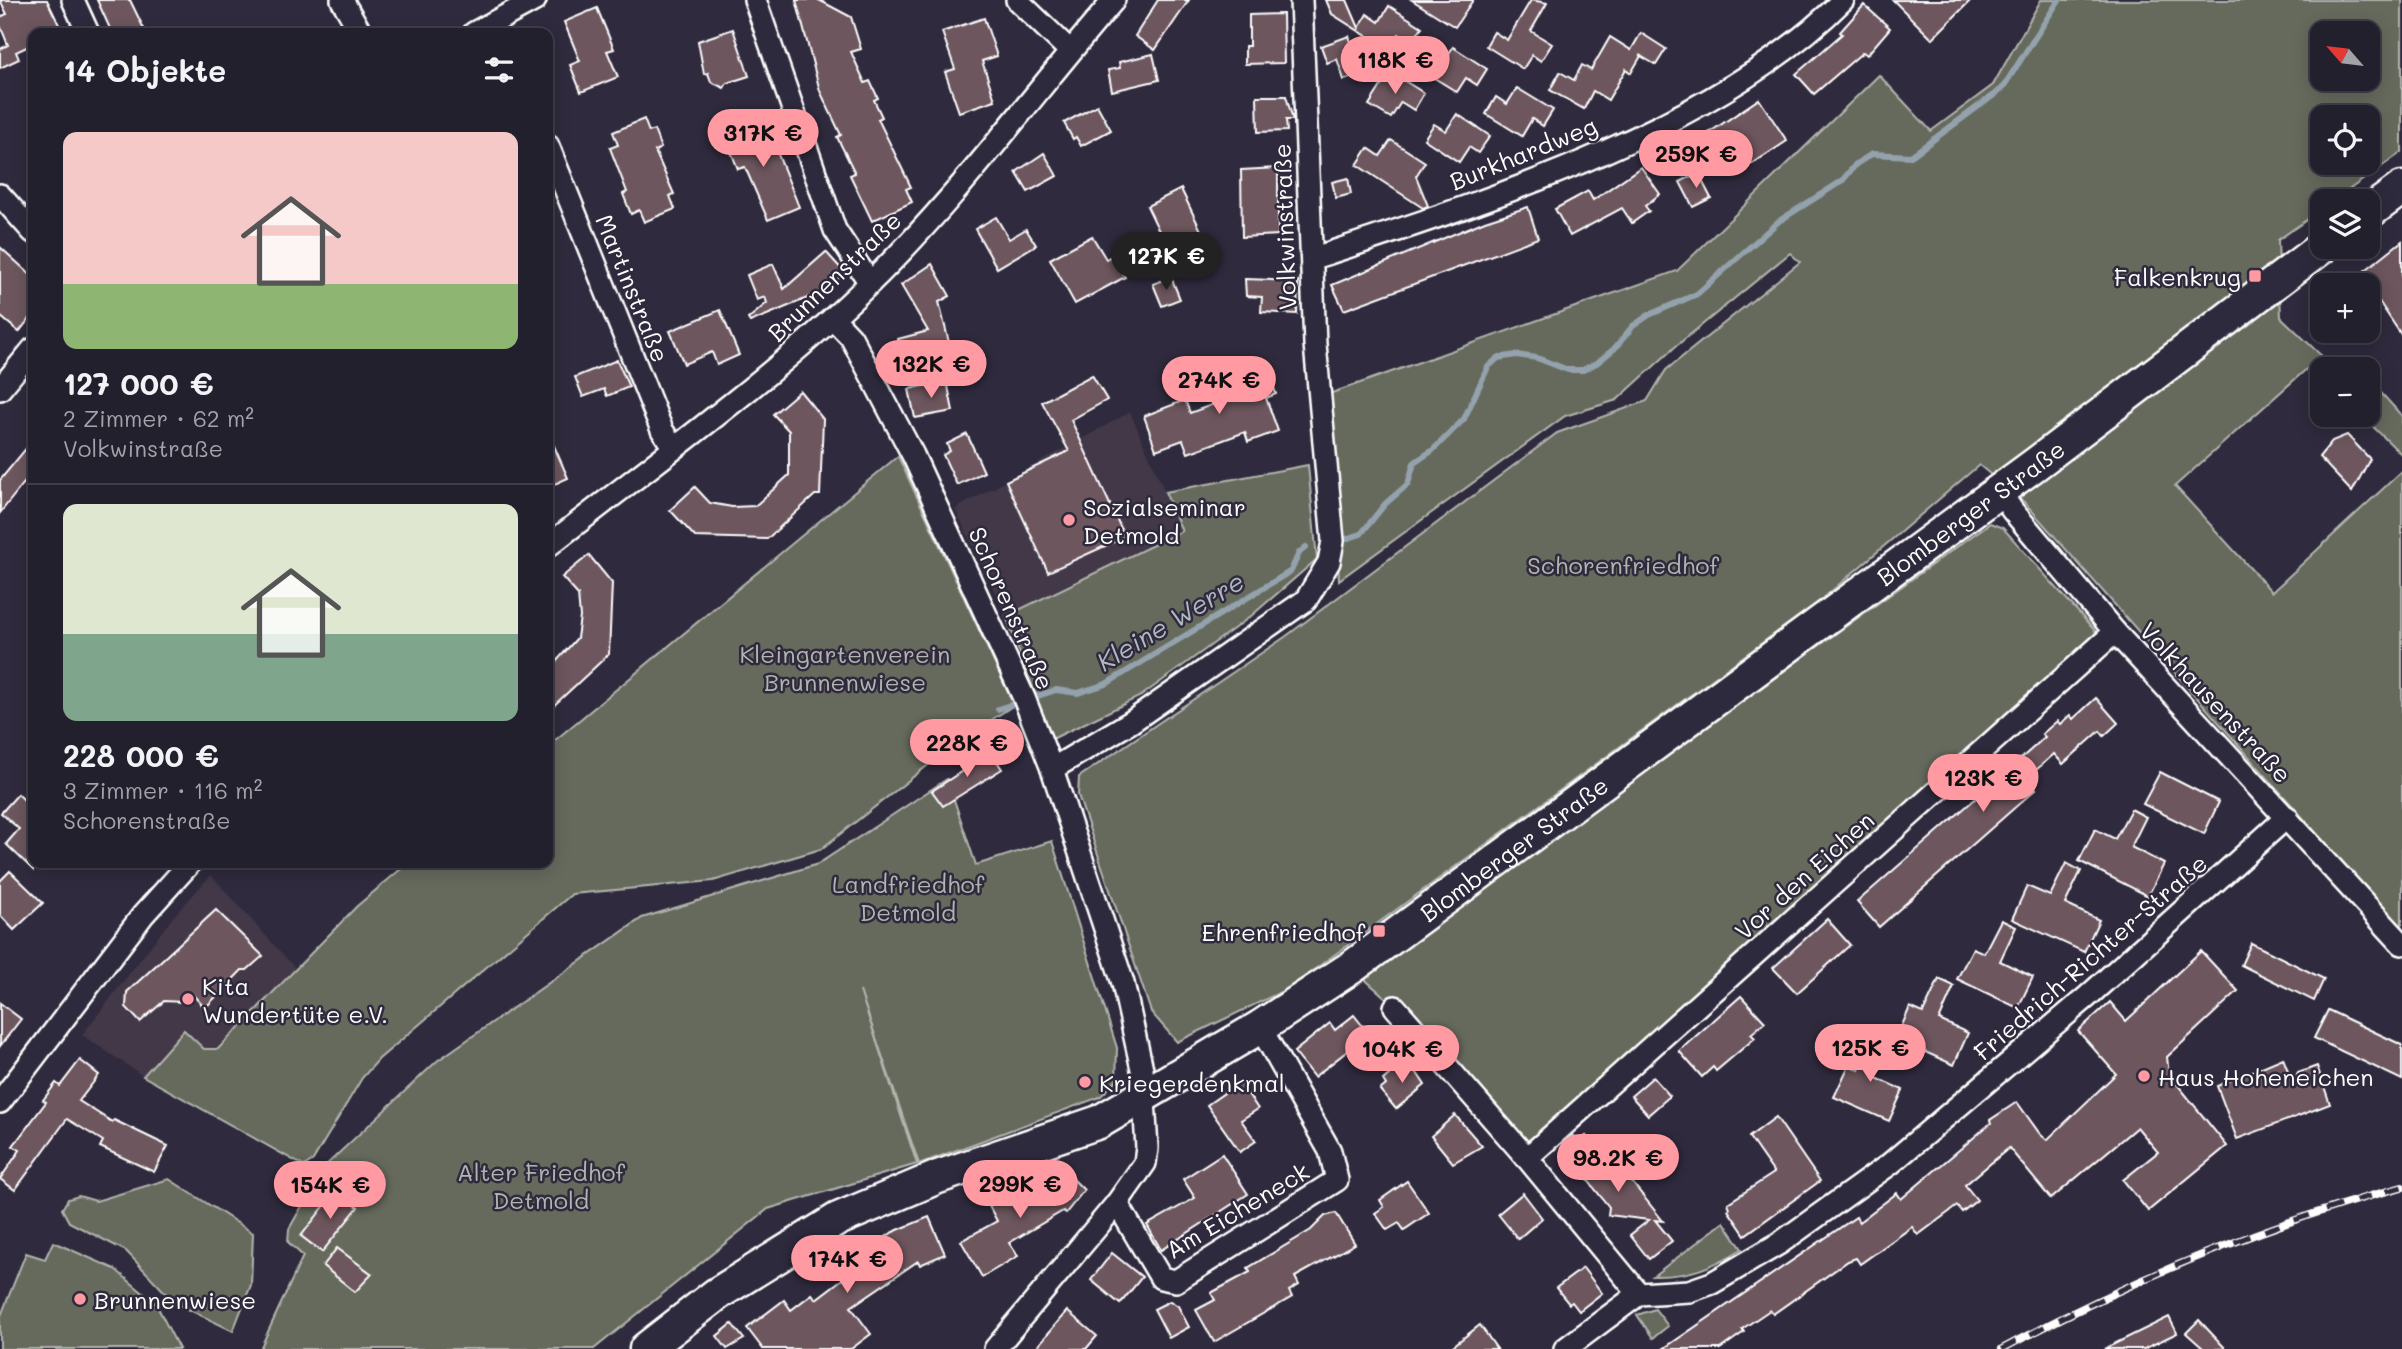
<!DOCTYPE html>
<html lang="de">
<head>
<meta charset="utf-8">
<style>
  :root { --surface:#23202e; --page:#2b2836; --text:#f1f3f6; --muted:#a3a3aa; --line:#403e4a; --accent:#ff9aa2 }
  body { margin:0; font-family:Mali,sans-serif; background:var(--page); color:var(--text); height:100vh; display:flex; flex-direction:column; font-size:26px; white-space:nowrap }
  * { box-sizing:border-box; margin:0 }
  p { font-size:23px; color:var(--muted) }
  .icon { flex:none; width:38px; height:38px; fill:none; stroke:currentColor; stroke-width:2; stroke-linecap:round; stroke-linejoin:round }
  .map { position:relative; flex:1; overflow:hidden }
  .side { position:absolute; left:28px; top:28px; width:525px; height:840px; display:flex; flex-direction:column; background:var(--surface); border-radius:14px; box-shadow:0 4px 18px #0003,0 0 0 2px var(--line) }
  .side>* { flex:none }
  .needle { width:46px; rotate:298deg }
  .controls { position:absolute; left:2310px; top:21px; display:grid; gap:14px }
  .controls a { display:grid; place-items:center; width:70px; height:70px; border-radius:14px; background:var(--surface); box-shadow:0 4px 18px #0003,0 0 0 2px var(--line); font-size:35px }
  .price { position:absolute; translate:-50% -60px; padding:0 16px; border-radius:24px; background:var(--accent); color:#111; font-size:23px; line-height:46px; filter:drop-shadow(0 2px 4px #0008) }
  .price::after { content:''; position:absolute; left:50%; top:42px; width:21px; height:16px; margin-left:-10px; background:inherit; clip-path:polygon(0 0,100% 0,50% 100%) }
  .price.on { background:#222; color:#fff }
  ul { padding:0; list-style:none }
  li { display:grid; align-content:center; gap:14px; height:371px; padding:0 35px }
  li+li { border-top:2px solid var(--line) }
  li span { display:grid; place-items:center; height:217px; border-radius:14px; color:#555 }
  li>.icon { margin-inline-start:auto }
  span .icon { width:126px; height:126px; fill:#fffc; stroke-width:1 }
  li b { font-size:30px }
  h2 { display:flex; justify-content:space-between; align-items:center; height:84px; padding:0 35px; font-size:30px }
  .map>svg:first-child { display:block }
</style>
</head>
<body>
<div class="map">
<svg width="2402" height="1349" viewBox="0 0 2402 1349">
  <rect width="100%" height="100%" fill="#2f2a3d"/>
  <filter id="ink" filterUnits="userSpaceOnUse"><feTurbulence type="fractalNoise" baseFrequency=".0143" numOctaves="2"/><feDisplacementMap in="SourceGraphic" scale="14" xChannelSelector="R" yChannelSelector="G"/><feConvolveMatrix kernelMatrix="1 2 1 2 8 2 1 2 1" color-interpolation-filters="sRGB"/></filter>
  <g filter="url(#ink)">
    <g fill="#423747">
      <polygon points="1130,412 1182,531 1006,616 955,509"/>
      <polygon points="211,875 296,969 218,1049 204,1049 184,1030 143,1076 82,1035 173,917"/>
    </g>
    <g fill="#666b5d" stroke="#b2b5ae" stroke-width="2" fill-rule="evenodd">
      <path d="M2041,0H2402V152L2333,201H2322V209L2278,240L2281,317L2331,365L2340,369H2322V376L2311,365L2175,486L2272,592L2402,471V930L2025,503L1979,465L1821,600L1289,988L1177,1042L1151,1012L1078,795L1079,777L1285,637L1557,433L1647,401L1666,370L1800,262L1790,253L1675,347L1617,400L1565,416L1339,580L1329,394L1677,271L1879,75L1931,131L1993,85ZM2322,33H2368V79H2322ZM2322,117H2368V163H2322Z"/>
      <polygon points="2368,382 2374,385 2402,416 2402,455 2361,415 2368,415"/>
      <polygon points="898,456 1014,705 955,744 821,849 713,881 572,894 379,1059 362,1078 313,1160 304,1166 143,1076 184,1030 204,1049 218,1049 357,906 408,863 548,863 548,746"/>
      <polygon points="1308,465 1317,559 1250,617 1141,696 1052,739 1006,616 1182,531 1165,492"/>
      <polygon points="1990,523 2003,528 2097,633 1529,1146 1396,1007 1360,975"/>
      <polygon points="947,779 976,865 1052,841 1117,1048 1116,1081 1100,1097 919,1164 860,991 917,1164 768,1209 594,1349 260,1349 303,1256 288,1242 289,1229 324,1167 437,1061 642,918 818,864"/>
      <polygon points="169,1179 253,1233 251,1285 233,1331 175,1303 126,1251 69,1222 62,1209 68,1199 79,1196 96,1201"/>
      <path d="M1724,1222L1742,1249C1712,1267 1689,1277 1653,1276Z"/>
      <polygon points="53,1242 115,1269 156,1304 179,1349 0,1349 0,1318 26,1253 45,1259"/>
      <polygon points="1655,1309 1668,1326 1653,1338 1637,1315"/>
    </g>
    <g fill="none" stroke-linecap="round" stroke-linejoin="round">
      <g stroke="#94a2ad" stroke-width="6">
        <polyline points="1343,540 1361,534 1385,504 1408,484 1414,463 1433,450 1464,419 1488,367 1498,358 1516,355 1537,358 1568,370 1583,370 1598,362 1614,349 1633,326 1649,315 1697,294 1779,221 1842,181 1856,164 1872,154 1911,156 2002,89 2059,0"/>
        <polyline points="998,709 1056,690 1078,693 1106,684 1291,571 1299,553 1306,547"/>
      </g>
    </g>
    <g fill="#6d565d" stroke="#fff" stroke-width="2">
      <polygon points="0,0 47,0 63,33 33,33 33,44 16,52 19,59 0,68 0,49 8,45 0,25 0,17 7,14"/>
      <polygon points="97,0 130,0 146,33 112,33"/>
      <polygon points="796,0 819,0 851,17 861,49 851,52 865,83 870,81 878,98 874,100 882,117 878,119 911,187 906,189 912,202 872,221 850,175 855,173 837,137 841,135 820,91"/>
      <polygon points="1158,0 1189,0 1155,50 1135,36"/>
      <polygon points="1326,0 1347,0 1359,28 1367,14 1379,22 1389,6 1422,27 1412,42 1399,34 1389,50 1332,14"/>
      <polygon points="1412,0 1473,0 1455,27"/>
      <polygon points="1531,0 1547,3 1531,31 1552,44 1541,61 1532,55 1523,69 1486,46 1494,32 1507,40"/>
      <polygon points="1893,0 1971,0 1932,39"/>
      <polygon points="1864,5 1890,28 1867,55 1863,52 1814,94 1796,74 1842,34 1840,32"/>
      <polygon points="597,8 614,49 607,51 618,77 581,92 570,65 580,61 564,22"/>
      <polygon points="1283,14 1284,63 1245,64 1245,46 1249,46 1249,15"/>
      <polygon points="984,18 997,56 982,61 995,100 959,112 945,72 955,69 942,32"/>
      <polygon points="733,29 749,76 727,83 724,88 711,82 708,73 704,74 698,41"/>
      <polygon points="1641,33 1666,49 1656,65 1639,55 1641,56 1631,73 1626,69 1608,100 1593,91 1584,109 1550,90 1560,72 1574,80 1582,65 1591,70 1610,37 1631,50"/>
      <polygon points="1349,36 1362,74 1344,80 1337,59 1327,63 1321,46"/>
      <polygon points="1453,47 1487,69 1477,85 1466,78 1457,92 1423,71 1433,56 1443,63"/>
      <polygon points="1153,54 1159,80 1112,91 1108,70 1120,68 1119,62"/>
      <polygon points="1390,72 1424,93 1414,110 1401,102 1391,118 1369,105"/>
      <polygon points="1517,88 1553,110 1543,126 1532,119 1522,136 1486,114 1496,97 1507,104"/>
      <polygon points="1257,96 1286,96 1293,120 1286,120 1287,131 1258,132"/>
      <polygon points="1759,99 1787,141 1752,164 1741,147 1684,176 1671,151 1704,136"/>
      <polygon points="1097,105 1111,130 1081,146 1076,137 1073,139 1064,123"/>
      <polygon points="1457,114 1490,136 1478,153 1469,147 1459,162 1424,139 1434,124 1446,131"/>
      <polygon points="644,119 649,132 654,130 661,148 655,151 674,194 670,196 675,209 644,222 639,210 631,214 623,194 627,192 610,148 618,145 613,132"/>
      <polygon points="757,122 763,140 771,137 799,207 768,220 745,167 738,169 724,134"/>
      <polygon points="1391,140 1425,162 1416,176 1428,206 1423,208 1357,165 1368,148 1380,156"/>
      <polygon points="1044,153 1057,176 1028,192 1016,172"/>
      <polygon points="1641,167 1660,194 1645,206 1649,211 1632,223 1622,208 1570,236 1555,209 1588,191 1593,200"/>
      <polygon points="1278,168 1278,235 1242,237 1241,170"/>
      <polygon points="1698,173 1711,198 1693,207 1680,182"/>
      <polygon points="1348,178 1351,194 1336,198 1332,182"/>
      <polygon points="1181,189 1207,243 1173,260 1147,206"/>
      <polygon points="1528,207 1538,238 1344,310 1332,285 1485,221"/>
      <polygon points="996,217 1009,239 1026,229 1036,245 997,268 975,229"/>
      <polygon points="1092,236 1106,259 1113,255 1125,277 1075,304 1050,259"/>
      <polygon points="2402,241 2402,336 2368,285 2358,276"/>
      <polygon points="0,247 33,277 33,314 19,332 0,316"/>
      <polygon points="826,252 845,273 817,297 815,295 750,322 748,319 767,303 765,297 757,300 747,275 773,264 784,289"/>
      <polygon points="932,264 950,296 939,302 955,367 951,369 940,351 903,360 898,339 928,331 901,285"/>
      <polygon points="1171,277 1180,299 1162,306 1153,284"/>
      <polygon points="1245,279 1298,281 1297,314 1261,312 1262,297 1246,296"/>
      <polygon points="720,310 739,355 717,365 712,352 684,364 670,331"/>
      <polygon points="617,360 629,387 607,396 604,389 583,397 575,377"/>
      <polygon points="1266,364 1276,394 1266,398 1278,431 1248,442 1245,432 1188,453 1183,440 1156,450 1144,416 1185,400 1190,413 1236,396 1230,377"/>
      <polygon points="1092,375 1107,400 1071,420 1125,537 1048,572 1006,481 1069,451 1042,402"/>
      <polygon points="947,381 953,411 915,418 909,389"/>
      <polygon points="800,391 823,419 820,495 815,495 767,539 695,537 670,510 695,487 710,503 732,507 755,506 789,475 789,431 773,414"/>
      <polygon points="548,432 568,478 548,487"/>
      <polygon points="967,434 984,472 957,485 943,455 950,451 947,444"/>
      <polygon points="2347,435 2370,459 2352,492 2319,457 2332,441"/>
      <polygon points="33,440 33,491 24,483 0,513 0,480"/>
      <polygon points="589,555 612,583 609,654 548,711 548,671 577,638 580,617 578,595 562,577"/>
      <polygon points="2096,698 2118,723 2104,736 2100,731 2063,764 2054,754 2027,778 2036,789 1879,927 1857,902 2015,764 2045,737 2042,734 2057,721 2060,724 2070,715 2073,719"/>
      <polygon points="991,752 1002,769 943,806 932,791"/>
      <polygon points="2160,772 2219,802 2204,834 2143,804"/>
      <polygon points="18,794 33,809 33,870 6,844 19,829 1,813"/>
      <polygon points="2131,809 2146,817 2131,847 2164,864 2148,896 2079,861 2095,829 2115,839"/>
      <polygon points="2066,863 2081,871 2065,904 2099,920 2084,952 2012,919 2027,886 2050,896"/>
      <polygon points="10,871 43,903 14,930 0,915 0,881"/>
      <polygon points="216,910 263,956 247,970 242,970 205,1008 192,994 183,1002 164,1001 140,1022 126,1007 127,992"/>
      <polygon points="1827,919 1850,945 1797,993 1773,968"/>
      <polygon points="2001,920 2016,927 2000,961 2033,977 2018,1008 1957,979 1973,948 1984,953"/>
      <polygon points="2251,943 2324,979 2314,1001 2241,965"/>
      <polygon points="2201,951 2238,991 2167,1057 2169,1074 2227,1146 2148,1211 2123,1180 2158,1152 2137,1127 2051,1199 2009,1148 1965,1185 1977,1200 1962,1212 1957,1206 1918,1235 1912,1227 1860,1264 1856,1258 1848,1261 1773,1314 1770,1310 1742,1329 1744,1332 1720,1349 1663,1349 1856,1217 1859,1222 1897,1193 1901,1199 1991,1123 1990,1120 2017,1102 2040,1134 2047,1140 2116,1074 2078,1031 2110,1002 2126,1021"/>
      <polygon points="1939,979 1954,986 1939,1020 1968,1033 1954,1065 1896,1039 1910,1007 1923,1013"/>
      <polygon points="1741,996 1765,1022 1751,1034 1755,1038 1716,1071 1713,1067 1702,1077 1679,1051"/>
      <polygon points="0,1003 21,1019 0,1046"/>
      <polygon points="2328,1010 2402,1045 2402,1080 2314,1038"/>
      <polygon points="1354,1015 1369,1034 1314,1077 1294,1052 1330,1023 1335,1030"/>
      <polygon points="1874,1035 1890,1042 1874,1077 1903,1090 1889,1121 1834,1097 1849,1065 1859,1070"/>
      <polygon points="2283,1058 2293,1084 2298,1073 2317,1066 2330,1104 2237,1139 2217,1086"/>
      <polygon points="80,1060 99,1075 79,1101 112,1122 114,1120 168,1146 154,1172 100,1147 103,1141 67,1119 15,1190 0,1179 20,1150 13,1146 46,1102 43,1100 56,1083 60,1086"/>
      <polygon points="1403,1063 1411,1064 1425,1085 1396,1109 1380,1090 1386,1085 1383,1080"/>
      <polygon points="1653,1077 1670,1096 1648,1115 1631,1096"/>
      <polygon points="1240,1082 1258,1109 1241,1120 1256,1141 1240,1152 1207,1105"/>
      <polygon points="1455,1115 1482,1146 1453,1163 1431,1136"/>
      <polygon points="1776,1117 1820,1181 1745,1235 1728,1210 1730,1208 1728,1203 1774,1173 1749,1137"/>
      <polygon points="1572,1135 1578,1142 1586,1136 1618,1177 1621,1176 1624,1179 1627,1176 1663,1221 1655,1220 1672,1241 1649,1259 1630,1235 1649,1220 1608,1215 1609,1207 1583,1174 1564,1158 1566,1141"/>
      <polygon points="1222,1154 1248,1194 1161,1250 1147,1225 1195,1198 1183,1179"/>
      <polygon points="1066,1172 1084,1190 1066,1213 1063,1211 1009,1243 1018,1256 982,1277 961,1241 997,1221 989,1206 1027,1185"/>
      <polygon points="1407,1181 1429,1213 1404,1230 1399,1223 1387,1230 1375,1213 1384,1207 1380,1200"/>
      <polygon points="337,1190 358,1207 322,1252 301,1236"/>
      <polygon points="1523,1193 1542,1218 1518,1239 1498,1214"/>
      <polygon points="1336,1213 1355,1244 1295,1277 1299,1285 1289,1291 1292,1297 1214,1342 1196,1310 1215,1300 1211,1293 1250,1272 1248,1268 1311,1230 1325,1216"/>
      <polygon points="929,1217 945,1254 920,1265 918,1261 851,1307 871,1334 851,1349 763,1349 747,1328 784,1300 791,1310 812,1294 816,1299 845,1277 840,1270 893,1232"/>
      <polygon points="337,1248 372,1274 355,1292 323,1266"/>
      <polygon points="1112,1253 1142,1277 1120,1304 1091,1280"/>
      <polygon points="1583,1268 1602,1293 1579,1311 1572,1302 1569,1304 1556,1288"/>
      <polygon points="1170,1301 1178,1306 1189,1327 1169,1338 1154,1309"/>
      <polygon points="1067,1311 1097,1336 1086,1349 1035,1349"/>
      <polygon points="2169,1317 2177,1333 2144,1349 2104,1349"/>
      <polygon points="2199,1320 2226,1349 2204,1349 2186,1333"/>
      <polygon points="732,1324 744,1339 727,1349 717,1336"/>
      <polygon points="1480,1325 1497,1349 1449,1349"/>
    </g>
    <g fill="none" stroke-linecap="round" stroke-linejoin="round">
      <defs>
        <g id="street">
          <polyline points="73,0 88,33"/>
          <polyline points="342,0 361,33"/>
          <polyline points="755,0 835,230 870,283"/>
          <polyline points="1017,0 1070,51"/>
          <polyline points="474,33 535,0"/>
          <polyline points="548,146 662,430 674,448"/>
          <polyline points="0,195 33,232"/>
          <path d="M1314,258C1484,202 1716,129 1843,0"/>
          <polyline points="833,318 851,337 913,455 1024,698 1052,769 1123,983 1142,1069 1147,1148 1145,1163 1117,1203 995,1349"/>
          <polyline points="0,389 33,349"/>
          <polyline points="1999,490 2012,510 2115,632 2402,944"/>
          <path d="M548,546C656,461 769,381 868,285C959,197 1032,95 1114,0"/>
          <polyline points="1052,769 1131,722 1306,600 1329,562 1333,541 1315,344 1301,0"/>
          <polyline points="1395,1007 1527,1158 1639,1294"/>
          <polyline points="0,1102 143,915 190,863"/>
          <polyline points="1527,1158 2115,632"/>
          <polyline points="1117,1203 1161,1278 1176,1281 1337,1180 1330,1151 1260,1027"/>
          <polyline points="1565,1349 1639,1294 1689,1291 1712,1283 1780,1243 1890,1164 2087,997 2287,817"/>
        </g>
        <g id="secondary">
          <polyline points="2368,213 2402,188"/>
          <path id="s1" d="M646,1349L717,1294L838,1219L938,1177L1099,1122L1260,1027L1352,967L2037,463L2322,247"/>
        </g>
      </defs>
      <use href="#street" stroke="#fff" stroke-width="26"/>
      <use href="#secondary" stroke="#fff" stroke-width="37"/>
      <use href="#street" stroke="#2f2a3d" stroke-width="21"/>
      <use href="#secondary" stroke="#2f2a3d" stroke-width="32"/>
      <defs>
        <path id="rail" d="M2002,1349C2129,1281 2263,1225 2402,1187"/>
      </defs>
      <use href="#rail" stroke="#fff" stroke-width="8"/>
      <use href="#rail" stroke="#2f2a3d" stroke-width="5" stroke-dasharray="16" stroke-linecap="butt"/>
    </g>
  </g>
  <g fill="#ff9aa2" stroke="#2f2a3d" stroke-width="2.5">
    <rect x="2248" y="269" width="14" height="14" rx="3.5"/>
    <circle cx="1069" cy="520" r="7"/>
    <rect x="1372" y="924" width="14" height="14" rx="3.5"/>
    <circle cx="188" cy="999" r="7"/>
    <circle cx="2144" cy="1076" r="7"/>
    <circle cx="1085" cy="1082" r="7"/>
    <circle cx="80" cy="1299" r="7"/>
  </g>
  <g text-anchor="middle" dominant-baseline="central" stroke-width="5" stroke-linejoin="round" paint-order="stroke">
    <g font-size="24" fill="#fff" stroke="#2f2a3d">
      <text transform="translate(1523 153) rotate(-22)">Burkhardweg</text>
      <text transform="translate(1284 227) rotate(-92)">Volkwinstraße</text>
      <text transform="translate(834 276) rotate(-44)">Brunnenstraße</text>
      <text transform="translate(633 288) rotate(68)">Martinstraße</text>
      <text stroke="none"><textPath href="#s1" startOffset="1575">Blomberger Straße</textPath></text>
      <text transform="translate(1012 608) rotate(66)">Schorenstraße</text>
      <text transform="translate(2216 702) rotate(47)">Volkhausenstraße</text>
      <text stroke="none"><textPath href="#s1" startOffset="1008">Blomberger Straße</textPath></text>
      <text transform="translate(1804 875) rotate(-42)">Vor den Eichen</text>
      <text transform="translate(2090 957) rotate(-41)">Friedrich-Richter-Straße</text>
      <text transform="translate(1237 1210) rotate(-31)">Am Eicheneck</text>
    </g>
    <g font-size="24" fill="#fff" stroke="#2f2a3d" text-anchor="start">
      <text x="2241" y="276" text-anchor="end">Falkenkrug</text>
      <text x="1083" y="506">Sozialseminar<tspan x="1083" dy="28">Detmold</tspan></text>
      <text x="1365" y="931" text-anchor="end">Ehrenfriedhof</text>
      <text x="202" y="985">Kita<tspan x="202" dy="28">Wundertüte e.V.</tspan></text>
      <text x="2158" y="1076">Haus Hoheneichen</text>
      <text x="1099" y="1082">Kriegerdenkmal</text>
      <text x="94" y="1299">Brunnenwiese</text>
    </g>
    <g font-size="24" fill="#b2b5ae" stroke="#2f2a3d">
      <text x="1623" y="564">Schorenfriedhof</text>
      <text x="845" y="653">Kleingartenverein<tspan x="845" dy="28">Brunnenwiese</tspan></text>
      <text x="908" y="883">Landfriedhof<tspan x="908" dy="28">Detmold</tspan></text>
      <text x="541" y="1171">Alter Friedhof<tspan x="541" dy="28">Detmold</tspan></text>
    </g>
    <g font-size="26" font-style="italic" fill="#aeb9c1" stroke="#2f2a3d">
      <text transform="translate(1170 621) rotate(-31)">Kleine Werre</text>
    </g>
  </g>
</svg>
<div class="controls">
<a><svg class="needle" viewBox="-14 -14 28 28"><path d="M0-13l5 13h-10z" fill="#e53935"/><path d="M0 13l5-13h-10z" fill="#a3a3aa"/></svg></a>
<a><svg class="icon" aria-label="locate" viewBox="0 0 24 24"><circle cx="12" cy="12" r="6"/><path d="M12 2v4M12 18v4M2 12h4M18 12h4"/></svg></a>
<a><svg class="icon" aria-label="layers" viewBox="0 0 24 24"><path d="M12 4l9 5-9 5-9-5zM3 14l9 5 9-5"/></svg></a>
<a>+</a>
<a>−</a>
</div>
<b class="price" style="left:1395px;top:96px">118K €</b>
<b class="price" style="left:763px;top:169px">317K €</b>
<b class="price" style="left:1696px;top:190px">259K €</b>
<b class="price on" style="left:1166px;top:292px">127K €</b>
<b class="price" style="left:931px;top:400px">132K €</b>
<b class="price" style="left:1219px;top:416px">274K €</b>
<b class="price" style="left:967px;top:779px">228K €</b>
<b class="price" style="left:1983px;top:814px">123K €</b>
<b class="price" style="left:1870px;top:1084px">125K €</b>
<b class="price" style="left:1402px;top:1085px">104K €</b>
<b class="price" style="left:1618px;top:1194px">98.2K €</b>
<b class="price" style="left:1020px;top:1220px">299K €</b>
<b class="price" style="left:330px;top:1221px">154K €</b>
<b class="price" style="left:847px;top:1295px">174K €</b>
<section class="side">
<h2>14 Objekte<svg class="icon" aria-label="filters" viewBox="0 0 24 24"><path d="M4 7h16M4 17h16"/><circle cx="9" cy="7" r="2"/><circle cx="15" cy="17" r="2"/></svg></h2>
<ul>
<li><span style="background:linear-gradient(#f6c9c9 70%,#8fb573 0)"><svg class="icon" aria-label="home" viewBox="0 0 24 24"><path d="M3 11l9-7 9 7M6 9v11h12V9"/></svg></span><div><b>127 000 €</b><p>2 Zimmer · 62 m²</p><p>Volkwinstraße</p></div></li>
<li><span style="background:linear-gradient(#dfe7d0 60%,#7fa58c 0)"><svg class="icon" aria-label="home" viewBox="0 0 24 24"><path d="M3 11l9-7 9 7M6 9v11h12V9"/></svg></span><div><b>228 000 €</b><p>3 Zimmer · 116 m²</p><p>Schorenstraße</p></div></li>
</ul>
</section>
</div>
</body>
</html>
